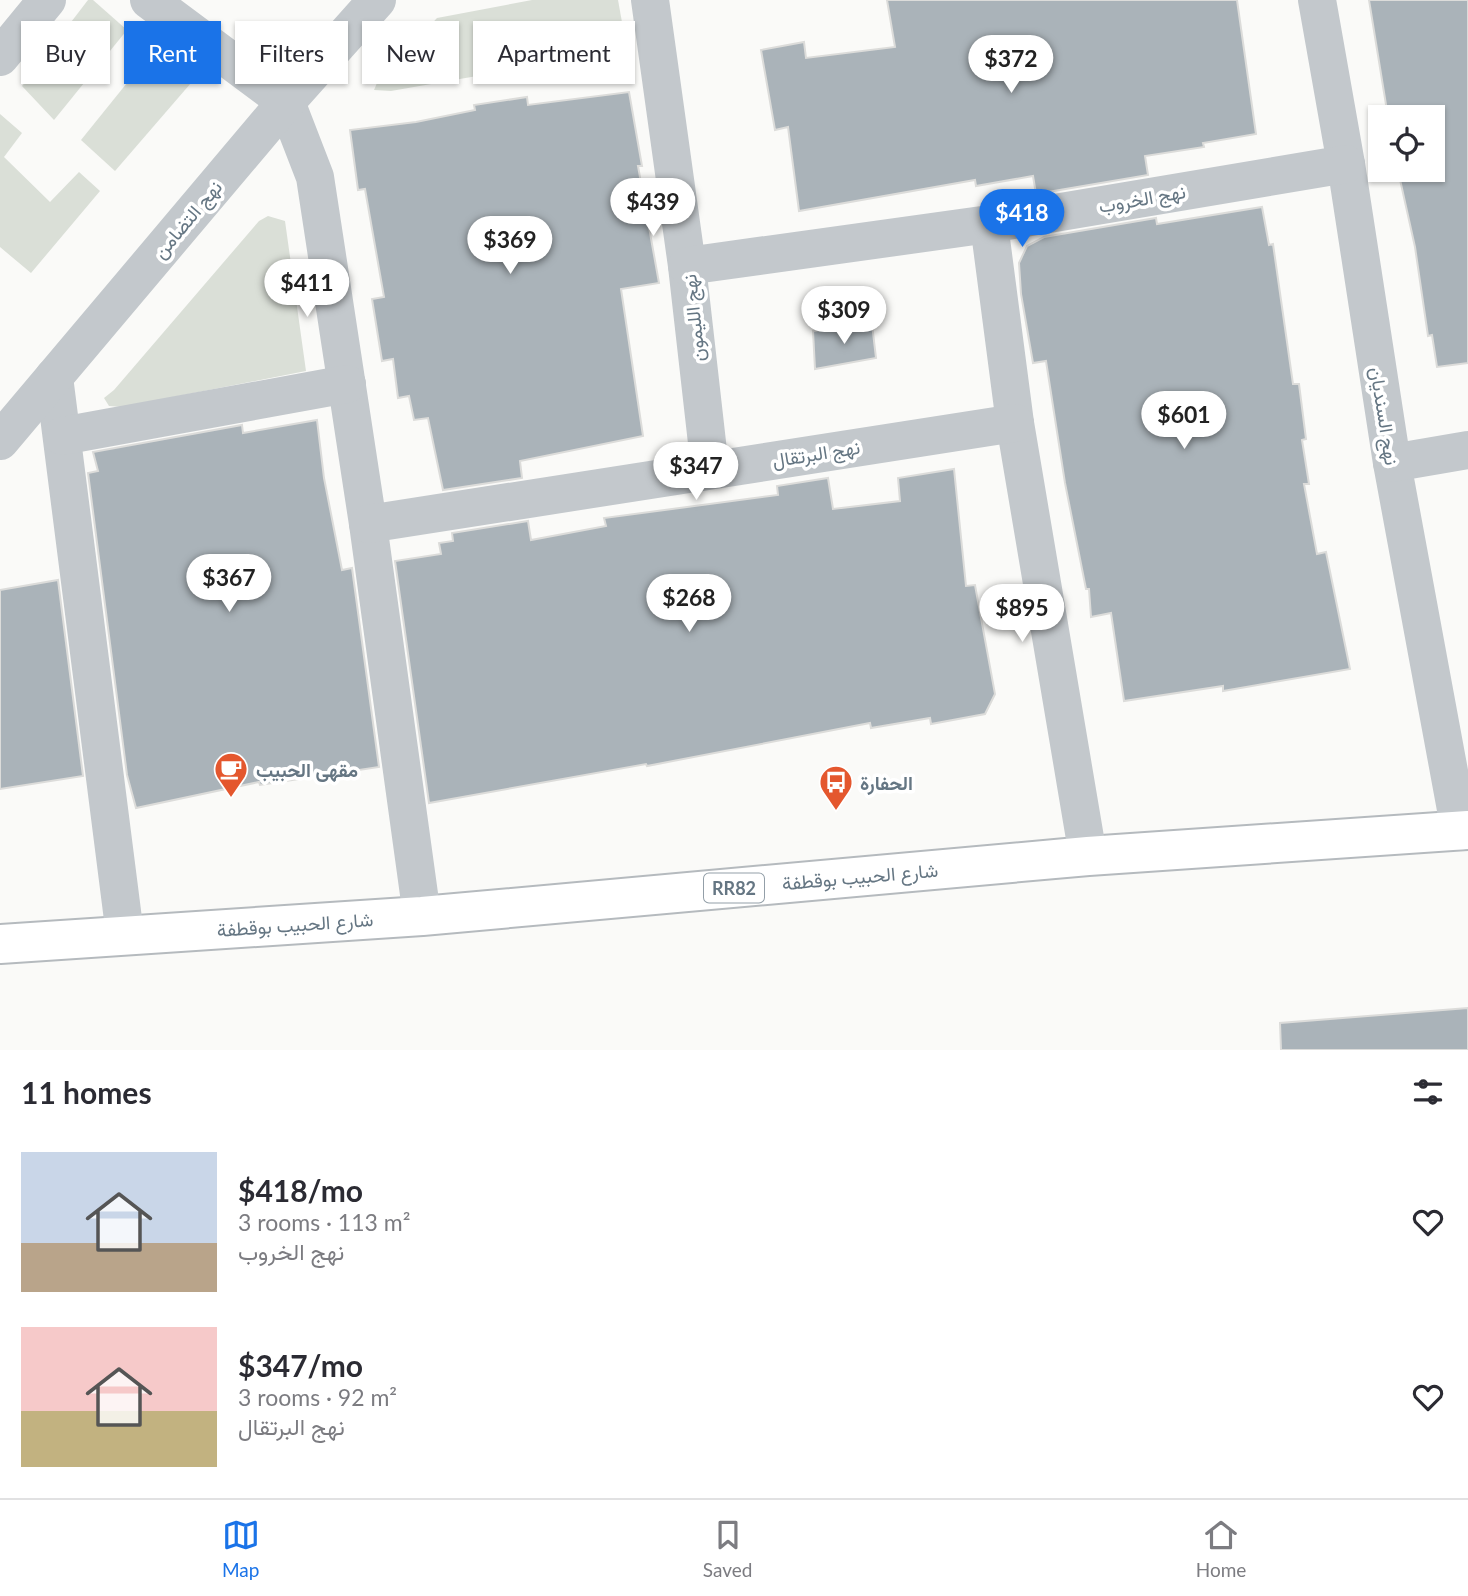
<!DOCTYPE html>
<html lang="en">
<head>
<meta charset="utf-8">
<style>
  :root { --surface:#fff; --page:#f2f2f3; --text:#2b2b33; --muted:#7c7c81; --line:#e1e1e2; --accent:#1a73e8 }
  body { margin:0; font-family:Lato,Vazirmatn,sans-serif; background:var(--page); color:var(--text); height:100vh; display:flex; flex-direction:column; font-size:26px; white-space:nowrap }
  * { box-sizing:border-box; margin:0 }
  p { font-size:23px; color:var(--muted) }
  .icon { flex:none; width:38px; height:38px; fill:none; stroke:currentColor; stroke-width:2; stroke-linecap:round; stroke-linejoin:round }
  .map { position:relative; height:1050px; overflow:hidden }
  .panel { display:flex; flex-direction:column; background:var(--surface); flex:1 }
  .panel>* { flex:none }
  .hud { position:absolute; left:21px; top:21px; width:700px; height:63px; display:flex; gap:14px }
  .tools { position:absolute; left:1368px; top:105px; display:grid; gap:14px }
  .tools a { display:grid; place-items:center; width:77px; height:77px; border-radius:0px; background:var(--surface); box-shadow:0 2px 5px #0004; font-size:35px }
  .price { position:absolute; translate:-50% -60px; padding:0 16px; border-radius:24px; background:#fff; color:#222; font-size:23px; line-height:46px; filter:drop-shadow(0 2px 4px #0008) }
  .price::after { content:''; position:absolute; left:50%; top:42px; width:21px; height:16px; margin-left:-10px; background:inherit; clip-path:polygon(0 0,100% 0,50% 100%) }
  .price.active { background:var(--accent); color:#fff }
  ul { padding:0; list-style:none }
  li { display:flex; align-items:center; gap:21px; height:175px; padding:0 21px }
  li span { display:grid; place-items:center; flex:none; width:196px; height:140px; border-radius:0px; color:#555 }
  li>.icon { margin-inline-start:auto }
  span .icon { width:84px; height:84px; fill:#fffc; stroke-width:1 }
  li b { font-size:30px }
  h2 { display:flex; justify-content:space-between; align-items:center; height:84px; padding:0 21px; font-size:30px }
  .chip { padding:0 24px; border-radius:0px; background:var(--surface); box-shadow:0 2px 5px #0004; font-size:24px; line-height:63px }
  .chip.active { background:var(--accent); color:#fff }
  .dock { display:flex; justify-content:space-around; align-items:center; height:98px; border-top:2px solid var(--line); background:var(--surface); font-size:19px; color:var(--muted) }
  .dock a { display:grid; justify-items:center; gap:4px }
  .dock .active { color:var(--accent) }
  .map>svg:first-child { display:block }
</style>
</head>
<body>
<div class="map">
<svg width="1468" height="1050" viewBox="0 0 1468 1050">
  <rect width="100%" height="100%" fill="#fafaf8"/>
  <g fill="#dadfd7">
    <polygon points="88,0 93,0 127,30 54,120 22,86"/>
    <polygon points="532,0 618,0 627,50 391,91 374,90 377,83 437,18"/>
    <polygon points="152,52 191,83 115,171 81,140"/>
    <polygon points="0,114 22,133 4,157 50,202 79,172 100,191 31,273 0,247"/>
    <polygon points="268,216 285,221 306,371 122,407 109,406 104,398 114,390 259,221"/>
  </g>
  <g fill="#aab3b9" stroke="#dcdcda" stroke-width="2">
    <polygon points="887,0 1237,0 1256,134 1203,143 1204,147 1145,156 1148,175 1036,194 1033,176 976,186 975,180 799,211 788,127 775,130 761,50 804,42 806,58 895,47"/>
    <polygon points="1369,0 1468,0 1468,363 1437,367 1432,335 1428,336 1415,247 1399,175 1396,176 1395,170 1433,170 1433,117 1388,117"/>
    <polygon points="629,92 642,166 638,166 659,283 621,289 643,436 520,461 522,478 443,490 428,418 414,420 409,396 398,398 393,359 382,361 372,299 384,297 365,189 358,190 350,130 416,122 475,110 474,105 527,97 528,105"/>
    <polygon points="1262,207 1269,245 1273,244 1293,384 1299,384 1306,439 1302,440 1309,484 1304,484 1317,554 1326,552 1350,669 1223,691 1223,686 1124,701 1111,613 1091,617 1089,589 1086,589 1065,483 1046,361 1033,363 1021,294 1019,263 1027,246 1044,237 1156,218 1157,224"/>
    <polygon points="872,324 876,358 815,369 813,331"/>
    <polygon points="317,420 324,478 342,570 352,568 379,767 260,785 259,782 136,808 127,775 88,473 98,471 93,452 242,425 243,433"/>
    <polygon points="954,469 966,586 975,585 995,694 985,714 931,724 930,718 871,728 870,723 647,766 646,764 429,803 395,561 441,554 439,543 453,541 452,533 528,521 531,540 606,526 604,518 778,495 777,486 828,478 833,509 900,501 898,478"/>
    <polygon points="58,580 83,776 0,789 0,590"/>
    <polygon points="1468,1008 1468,1050 1281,1050 1280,1023"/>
  </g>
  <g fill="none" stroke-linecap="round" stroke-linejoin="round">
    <defs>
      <polyline id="major" points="0,944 422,916 1088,856 1468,830"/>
    </defs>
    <use href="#major" stroke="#b5babe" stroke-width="42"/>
    <g stroke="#c3c8cc" stroke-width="38">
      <polyline points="149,0 286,102 315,177 368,524 422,916"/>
      <polyline points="650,0 687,266 710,469"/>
      <polyline points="1317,0 1346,164 1392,463 1460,831"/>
      <polyline points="0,57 47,0"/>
      <polyline points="989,224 1015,423 1088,856"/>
      <polyline points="687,266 989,224 1346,164"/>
      <polyline points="54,377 125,935"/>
      <polyline points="62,436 347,384"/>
      <polyline points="0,441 286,102 377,0"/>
      <polyline points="1392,463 1468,450"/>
      <polyline points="368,524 1015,423"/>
    </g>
    <use href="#major" stroke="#fff" stroke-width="38"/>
  </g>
  <defs>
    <symbol id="cafe-pin" viewBox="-11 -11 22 30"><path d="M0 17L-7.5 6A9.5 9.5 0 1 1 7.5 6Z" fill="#e4572e" stroke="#fff"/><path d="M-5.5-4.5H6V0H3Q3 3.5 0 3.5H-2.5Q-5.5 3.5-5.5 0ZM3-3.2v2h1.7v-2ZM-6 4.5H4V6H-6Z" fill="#fff"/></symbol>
    <symbol id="bus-pin" viewBox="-11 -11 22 30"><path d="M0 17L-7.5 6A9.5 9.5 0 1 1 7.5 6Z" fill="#e4572e" stroke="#fff"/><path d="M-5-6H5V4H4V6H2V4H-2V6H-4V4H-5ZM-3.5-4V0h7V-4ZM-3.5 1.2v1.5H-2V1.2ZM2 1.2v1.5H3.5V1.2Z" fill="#fff"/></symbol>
  </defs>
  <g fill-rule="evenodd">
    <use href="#cafe-pin" x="212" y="750" width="38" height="52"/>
    <use href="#bus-pin" x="817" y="763" width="38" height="52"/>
  </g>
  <g text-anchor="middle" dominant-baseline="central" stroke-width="7" stroke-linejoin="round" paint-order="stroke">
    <rect fill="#fff" stroke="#939fa8" stroke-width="2" x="704" y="873.5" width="60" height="29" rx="5"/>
    <g font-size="18" font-weight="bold" fill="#657683">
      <text x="734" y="888">RR82</text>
    </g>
    <g font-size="19" fill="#657683" stroke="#fff">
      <text transform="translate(1142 198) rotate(-10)">نهج الخروب</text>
      <text transform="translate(187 219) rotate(-50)">نهج التضامن</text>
      <text transform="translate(693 318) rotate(-96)">نهج الليمون</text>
      <text transform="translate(1385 416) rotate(81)">نهج السنديان</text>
      <text transform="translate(816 453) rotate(-9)">نهج البرتقال</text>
      <text transform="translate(860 876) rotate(-5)">شارع الحبيب بوقطفة</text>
      <text transform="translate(295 924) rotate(-4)">شارع الحبيب بوقطفة</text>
    </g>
    <g font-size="19" font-weight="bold" fill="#657683" stroke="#fff" text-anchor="start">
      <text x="256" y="769">مقهى الحبيب</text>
      <text x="860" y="782">الحفارة</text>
    </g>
  </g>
</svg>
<div class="tools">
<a><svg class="icon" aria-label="locate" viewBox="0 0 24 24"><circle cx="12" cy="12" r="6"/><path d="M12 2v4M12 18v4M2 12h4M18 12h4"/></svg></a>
</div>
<b class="price" style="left:1011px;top:95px">$372</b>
<b class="price" style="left:653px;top:238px">$439</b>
<b class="price active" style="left:1022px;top:249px">$418</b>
<b class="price" style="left:510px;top:276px">$369</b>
<b class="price" style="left:307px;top:319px">$411</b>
<b class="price" style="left:844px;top:346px">$309</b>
<b class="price" style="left:1184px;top:451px">$601</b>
<b class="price" style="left:696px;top:502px">$347</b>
<b class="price" style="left:229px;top:614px">$367</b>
<b class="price" style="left:689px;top:634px">$268</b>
<b class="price" style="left:1022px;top:644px">$895</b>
<div class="hud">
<a class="chip">Buy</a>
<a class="chip active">Rent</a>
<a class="chip">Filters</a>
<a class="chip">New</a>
<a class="chip">Apartment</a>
</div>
</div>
<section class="panel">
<h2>11 homes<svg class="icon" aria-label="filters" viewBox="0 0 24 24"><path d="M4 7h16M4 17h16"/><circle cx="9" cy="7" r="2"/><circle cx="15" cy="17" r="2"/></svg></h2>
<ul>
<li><span style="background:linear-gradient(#c9d6e8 65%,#b9a48a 0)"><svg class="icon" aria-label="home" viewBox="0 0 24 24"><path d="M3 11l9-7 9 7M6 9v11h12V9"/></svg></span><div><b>$418/mo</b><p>3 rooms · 113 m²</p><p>نهج الخروب</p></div><svg class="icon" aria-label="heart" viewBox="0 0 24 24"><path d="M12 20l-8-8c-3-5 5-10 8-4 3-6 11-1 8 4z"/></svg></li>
<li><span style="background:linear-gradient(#f6c9c9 60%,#c2b280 0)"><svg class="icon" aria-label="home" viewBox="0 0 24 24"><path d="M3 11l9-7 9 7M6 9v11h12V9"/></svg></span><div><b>$347/mo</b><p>3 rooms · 92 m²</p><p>نهج البرتقال</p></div><svg class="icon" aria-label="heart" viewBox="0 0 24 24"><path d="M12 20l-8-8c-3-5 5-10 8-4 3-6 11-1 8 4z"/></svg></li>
</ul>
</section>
<nav class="dock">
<a class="active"><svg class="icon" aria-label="map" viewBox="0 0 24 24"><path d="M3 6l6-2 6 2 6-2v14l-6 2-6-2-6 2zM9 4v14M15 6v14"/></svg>Map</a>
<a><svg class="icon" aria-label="saved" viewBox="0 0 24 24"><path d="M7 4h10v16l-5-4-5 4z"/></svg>Saved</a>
<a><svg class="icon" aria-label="home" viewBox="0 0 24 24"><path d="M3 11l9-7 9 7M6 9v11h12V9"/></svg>Home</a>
</nav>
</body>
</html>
